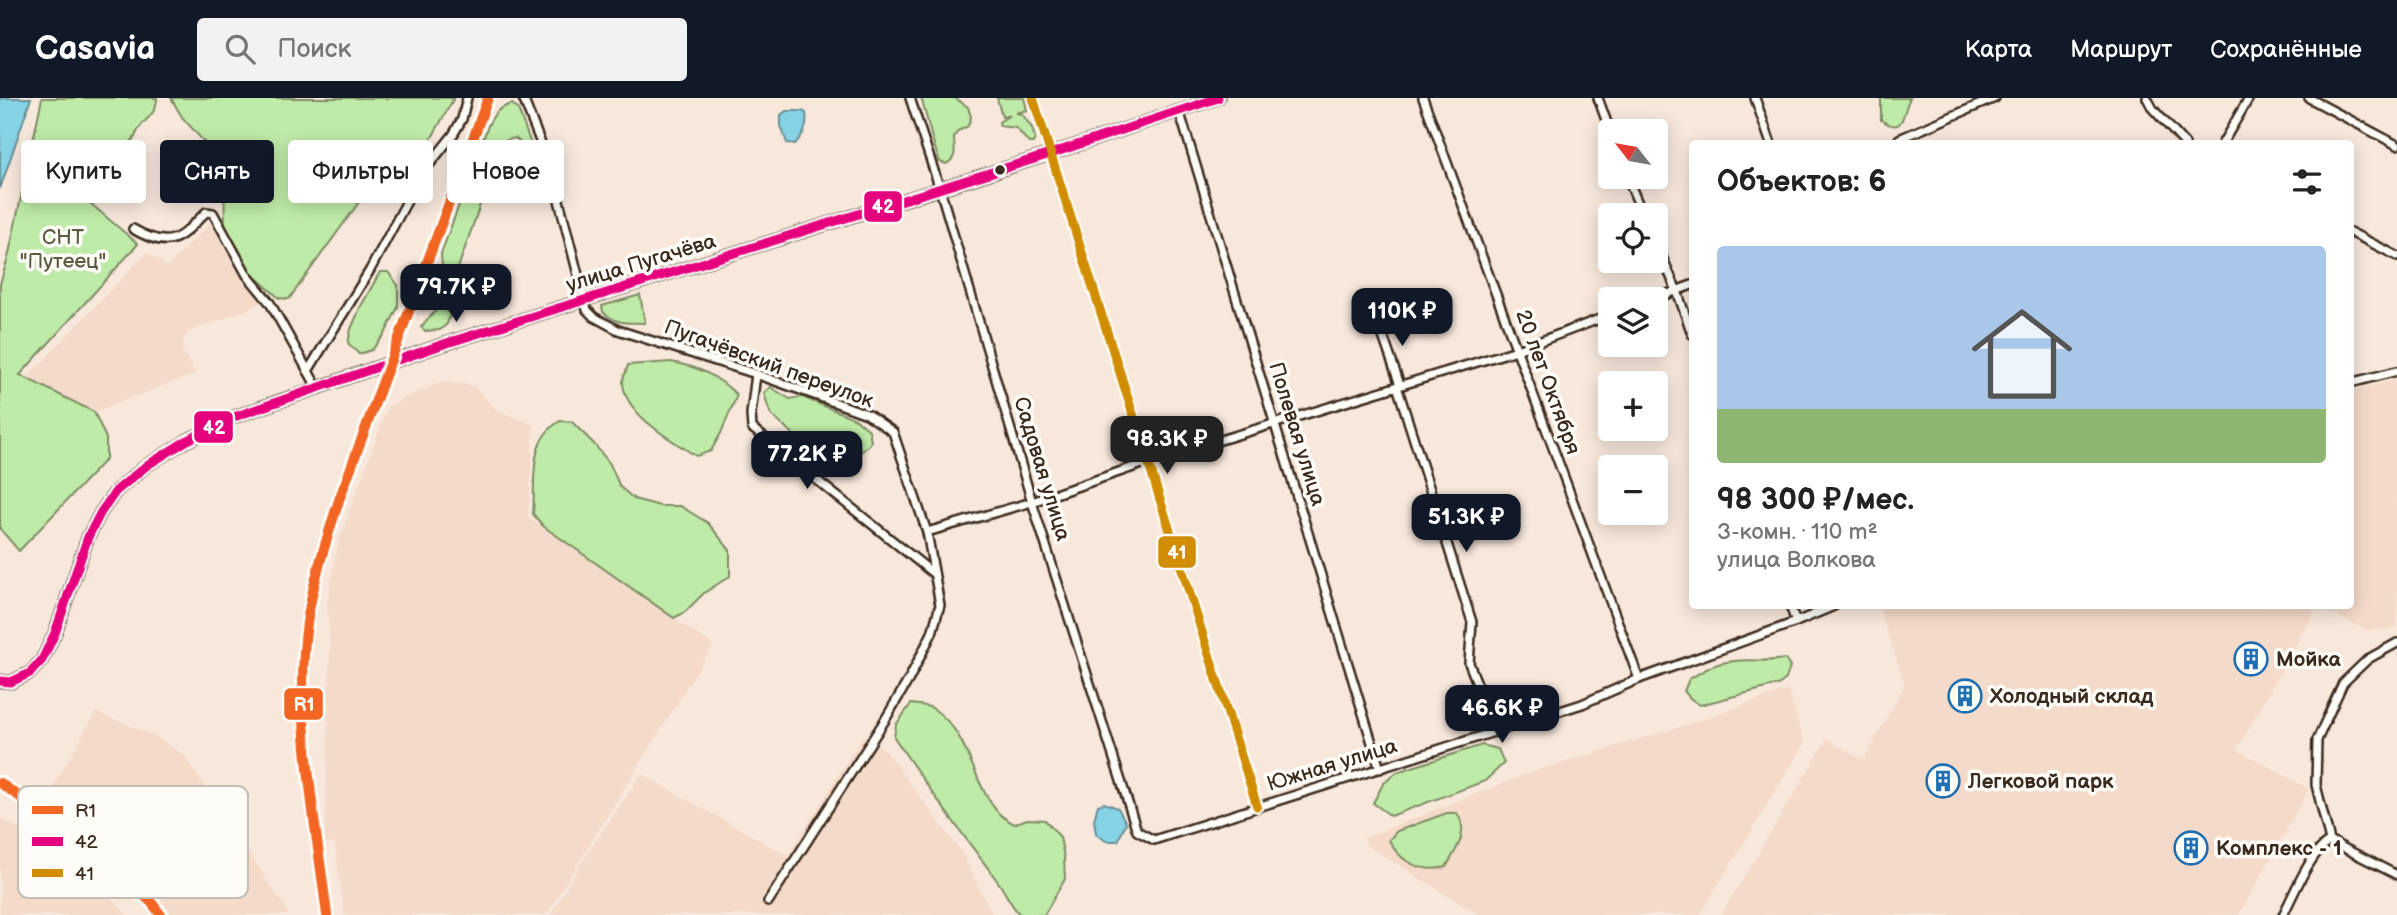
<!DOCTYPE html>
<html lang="ru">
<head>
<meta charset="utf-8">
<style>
  :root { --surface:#fff; --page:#f2f2f2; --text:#222; --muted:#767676; --accent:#111827 }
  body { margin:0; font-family:"Balsamiq Sans",sans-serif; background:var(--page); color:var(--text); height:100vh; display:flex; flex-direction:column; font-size:26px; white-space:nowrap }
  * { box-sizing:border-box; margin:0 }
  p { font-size:23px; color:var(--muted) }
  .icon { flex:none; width:38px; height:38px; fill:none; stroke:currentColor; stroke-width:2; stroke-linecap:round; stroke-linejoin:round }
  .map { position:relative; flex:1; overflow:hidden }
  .sheet { position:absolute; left:1689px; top:42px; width:665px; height:469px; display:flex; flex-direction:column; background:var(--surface); border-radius:7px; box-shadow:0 4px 18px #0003 }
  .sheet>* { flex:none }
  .hud { position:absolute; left:21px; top:42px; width:665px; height:63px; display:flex; gap:14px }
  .needle { width:46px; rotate:301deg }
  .buttons { position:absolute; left:1598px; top:21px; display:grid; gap:14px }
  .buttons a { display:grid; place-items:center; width:70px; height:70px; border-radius:7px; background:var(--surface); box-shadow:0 4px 18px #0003; font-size:35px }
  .price { position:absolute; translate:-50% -60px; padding:0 16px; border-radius:14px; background:var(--accent); color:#fff; font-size:23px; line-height:46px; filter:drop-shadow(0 2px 4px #0008) }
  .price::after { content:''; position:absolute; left:50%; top:42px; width:21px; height:16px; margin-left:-10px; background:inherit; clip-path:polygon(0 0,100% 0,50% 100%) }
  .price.active { background:#222; color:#fff }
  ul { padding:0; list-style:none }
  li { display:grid; align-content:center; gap:14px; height:371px; padding:0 28px }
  li span { display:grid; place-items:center; height:217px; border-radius:7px; color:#555 }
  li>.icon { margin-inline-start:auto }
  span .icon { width:126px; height:126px; fill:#fffc; stroke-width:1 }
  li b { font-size:30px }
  h2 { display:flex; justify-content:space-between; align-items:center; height:84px; padding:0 28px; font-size:30px }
  .pill { padding:0 24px; border-radius:7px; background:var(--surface); box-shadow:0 4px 18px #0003; font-size:24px; line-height:63px }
  .pill.active { background:var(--accent); color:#fff }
  header { display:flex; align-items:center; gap:42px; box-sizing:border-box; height:98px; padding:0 35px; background:var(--accent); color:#fff }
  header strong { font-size:33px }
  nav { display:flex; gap:38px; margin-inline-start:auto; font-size:24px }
  .search { width:490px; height:63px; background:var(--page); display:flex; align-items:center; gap:18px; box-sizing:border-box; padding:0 24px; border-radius:7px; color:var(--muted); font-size:26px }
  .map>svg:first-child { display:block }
</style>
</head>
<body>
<header>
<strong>Casavia</strong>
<div class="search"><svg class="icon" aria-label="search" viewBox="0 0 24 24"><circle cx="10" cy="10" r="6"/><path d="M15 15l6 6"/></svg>Поиск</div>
<nav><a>Карта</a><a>Маршрут</a><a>Сохранённые</a></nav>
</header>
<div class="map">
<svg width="2397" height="817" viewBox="0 0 2397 817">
  <rect width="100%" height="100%" fill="#f8e8dc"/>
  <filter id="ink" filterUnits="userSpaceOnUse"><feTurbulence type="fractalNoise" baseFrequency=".0143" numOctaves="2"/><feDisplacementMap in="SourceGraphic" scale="14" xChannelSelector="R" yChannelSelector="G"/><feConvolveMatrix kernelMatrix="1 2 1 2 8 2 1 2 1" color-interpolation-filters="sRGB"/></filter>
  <g filter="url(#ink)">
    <g fill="#f4dac9">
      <polygon points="212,123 262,204 245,213 187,234 182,251 196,276 94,314 26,281 147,154 167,169"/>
      <polygon points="2397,281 2397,530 2367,533 2318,508 2350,508 2350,294"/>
      <polygon points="442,283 475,288 495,311 534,327 528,420 713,547 546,817 344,817 335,745 325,745 330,548 327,506 338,445 388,308"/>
      <polygon points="1878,508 2318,508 2237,651 2309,691 2239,817 1721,817 1827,641 1864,662 1905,586"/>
      <polygon points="1788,592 1805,645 1700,817 1479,817 1366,747 1364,740 1529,675 1682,628"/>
      <polygon points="96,614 156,638 185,658 290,817 173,817 108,733 52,690"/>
      <polygon points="863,638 885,652 961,753 993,817 550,817 586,757 642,676 788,758"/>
      <polygon points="0,719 28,736 104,791 127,817 0,817"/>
    </g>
    <g fill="#bfeba8" stroke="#7d8a63" stroke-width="2">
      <path d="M42,0H157C156,21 140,21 135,39L84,100L138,146L20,277L94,314L106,340V361L19,453L0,431V186L8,160Z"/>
      <polygon points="171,0 454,0 405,88 378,78 289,201 279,200 253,177 225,127 224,82 205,45 182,19"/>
      <path d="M921,0H955L968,9L971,19L968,28L958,33L954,39C954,51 958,60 946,66L940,64C931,43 928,21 921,0Z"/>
      <polygon points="997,0 1024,0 1027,12 1016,15 1022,16 1032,30 1035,40 1033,45 1029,45 1016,30 1000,28 999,24 1010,17 1002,19"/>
      <path d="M1881,0H1910C1902,13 1906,39 1881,22Z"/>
      <path d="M512,6L518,11L538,65L523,68L522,46L515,40L506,42L500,55L487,63L481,104L458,170L449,171L442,168L441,156L488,28C494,15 498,10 512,6Z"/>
      <polygon points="380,174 388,174 398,187 398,209 385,236 372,252 359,256 348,245 351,231 360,210"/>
      <path d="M640,197L645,225C627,224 619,228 603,214L602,208Z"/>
      <polygon points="438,210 445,211 450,216 447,226 440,232 425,233 421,229"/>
      <path d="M671,264C699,269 716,277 737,297L721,335L711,353L696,358C672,342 624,317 623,284C623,279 627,272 628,267Z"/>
      <path d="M770,289L790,301L802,299L856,321L869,332L871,344C855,366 822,365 802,348C797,345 795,339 792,335C785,328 777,324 771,316C768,310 766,301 764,295Z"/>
      <path d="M560,323L572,324L594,346L610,366L620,389L634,401L660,408H680L708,425L730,452V478L704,495L685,514L674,520L543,428L533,416C536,383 527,342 560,323Z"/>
      <path d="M1785,561L1790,569L1786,581L1778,587L1700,607L1691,601L1684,593L1689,581C1698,576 1708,569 1718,566C1739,559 1763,565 1785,561Z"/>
      <path d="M911,606C917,607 926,607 932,610C969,633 971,681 996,712C1000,718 1008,722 1014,726L1027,721L1045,722L1060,739L1064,759L1065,781L1044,817H1020C1010,806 1005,793 996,781C961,734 926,688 894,639L896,627Z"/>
      <polygon points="1482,647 1498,651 1504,665 1485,683 1391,718 1373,705 1383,686 1397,674"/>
      <path d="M1447,715H1457C1470,734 1456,752 1446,769C1423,775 1400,765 1389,742L1397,733Z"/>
    </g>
    <g fill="#86d3e5" stroke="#688f95" stroke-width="2">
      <polygon points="0,0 31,0 0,91"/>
      <path d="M786,13H802L806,15C808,29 804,36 795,46L787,45L781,28V17Z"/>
      <polygon points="1104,705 1118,710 1126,725 1118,743 1106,743 1096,736 1094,722 1098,707"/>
    </g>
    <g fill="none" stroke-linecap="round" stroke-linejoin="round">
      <defs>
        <g id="minor">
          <polyline points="523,0 551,71 587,212 594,219 618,232 756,276 867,316 893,334 927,434 940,507 932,535 909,581 885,622 768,804"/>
          <polyline points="910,0 940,91 1032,404 1137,733 1154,742 1582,606 1639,581 1796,524 1834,508"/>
          <polyline points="1033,0 1257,708"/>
          <polyline points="1423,0 1639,581"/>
          <polyline points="1598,0 1610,33"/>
          <polyline points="1755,0 1771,46"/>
          <polyline points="2147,0 2153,11 2185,46"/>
          <polyline points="2309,0 2397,47"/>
          <polyline points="1179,12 1380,671"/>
          <polyline points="1899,41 1995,0"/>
          <polyline points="2222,46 2249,0"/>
          <polyline points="1627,79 1643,117"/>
          <path d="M133,131C171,153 179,141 206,114L213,115L247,177L270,205L317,289"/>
          <polyline points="2350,134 2397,158"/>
          <polyline points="1656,145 1677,193 1692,236"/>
          <polyline points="1654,201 1692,187"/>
          <polyline points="1377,221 1400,287"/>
          <polyline points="308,273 370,172 421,77 453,37 462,21 467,0"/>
          <polyline points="756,276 751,316 752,330 934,476"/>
          <polyline points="2350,285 2397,273"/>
          <polyline points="1397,288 1472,524 1469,565 1496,634"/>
          <polyline points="927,434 1032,404 1148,364 1517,252 1610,217"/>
          <polyline points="1790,508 1796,524"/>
          <polyline points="2397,545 2368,561 2343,585 2317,642 2316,687 2330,743 2397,777"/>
          <path d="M2283,817C2294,796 2310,754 2330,743"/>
        </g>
        <polyline id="tertiary" points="0,583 11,584 30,575 42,562 55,535 88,439 101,414 116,393 146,368 186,343 231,320 444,246 1050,56 1218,0"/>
      </defs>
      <use href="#minor" stroke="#3b2a1e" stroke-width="12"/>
      <use href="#tertiary" stroke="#3b2a1e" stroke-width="15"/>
      <use href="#minor" stroke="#fdfcf7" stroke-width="7"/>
      <use href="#tertiary" stroke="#fdfcf7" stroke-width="10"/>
      <path stroke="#3b2a1e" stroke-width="2.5" stroke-dasharray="10 5" stroke-linecap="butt" d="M327,817C316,727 294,615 307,525C313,483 326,443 339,402L488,0"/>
      <defs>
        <polyline id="bus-1" points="0,583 11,584 30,575 42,562 55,535 88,439 101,414 116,393 146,368 186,343 231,320 444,246 1050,56 1218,0"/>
        <polyline id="bus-2" points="1033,0 1257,708"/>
      </defs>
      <use href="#bus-1" stroke="#fdfcf7" stroke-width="14"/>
      <use href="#bus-2" stroke="#fdfcf7" stroke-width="14"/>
      <use href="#bus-1" stroke="#e5007d" stroke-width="9"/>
      <use href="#bus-2" stroke="#d18d06" stroke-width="9"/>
      <defs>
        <g id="rail-1">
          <polyline points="0,685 80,741 151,804 161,817"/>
          <path d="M327,817C316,727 294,615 307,525C313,483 326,443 339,402L488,0"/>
        </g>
      </defs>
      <use href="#rail-1" stroke="#fdfcf7" stroke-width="16"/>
      <use href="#rail-1" stroke="#f26522" stroke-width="10"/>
    </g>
  </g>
  <defs>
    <symbol id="building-ring" viewBox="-11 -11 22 22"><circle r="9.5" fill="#fdfcf7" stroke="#1f6fb2" stroke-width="1.5"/><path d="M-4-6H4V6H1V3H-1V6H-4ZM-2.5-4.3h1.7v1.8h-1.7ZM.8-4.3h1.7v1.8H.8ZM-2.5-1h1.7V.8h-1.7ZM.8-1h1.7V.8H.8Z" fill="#1f6fb2"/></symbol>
  </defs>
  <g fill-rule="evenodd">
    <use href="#building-ring" x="2232" y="542" width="38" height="38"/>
    <use href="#building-ring" x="1946" y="579" width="38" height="38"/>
    <use href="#building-ring" x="1924" y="664" width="38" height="38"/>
    <use href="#building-ring" x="2172" y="731" width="38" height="38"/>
  </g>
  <circle fill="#3b2a1e" stroke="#fdfcf7" stroke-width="2.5" cx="1000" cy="72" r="6"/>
  <g text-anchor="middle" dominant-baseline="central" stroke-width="7" stroke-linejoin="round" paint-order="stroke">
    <g font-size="21" fill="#5c5a40" stroke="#fdfcf7">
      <text x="63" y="139">СНТ<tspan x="63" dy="24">"Путеец"</tspan></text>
    </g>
    <g font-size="21" fill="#3b2a1e" stroke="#fdfcf7">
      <text transform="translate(641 165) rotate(-17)">улица Пугачёва</text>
      <text transform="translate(769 266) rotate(20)">Пугачёвский переулок</text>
      <text transform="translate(1548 284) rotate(70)">20 лет Октября</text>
      <text transform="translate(1297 336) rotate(73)">Полевая улица</text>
      <text transform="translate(1042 371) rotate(73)">Садовая улица</text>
      <text transform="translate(1332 667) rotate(-17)">Южная улица</text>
    </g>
    <g font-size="21" font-weight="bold" fill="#3b2a1e" stroke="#fdfcf7" text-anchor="start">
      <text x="2276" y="561">Мойка</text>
      <text x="1990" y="598">Холодный склад</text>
      <text x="1968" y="683">Легковой парк</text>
      <text x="2216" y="750">Комплекс - 1</text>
    </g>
  </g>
  <rect x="18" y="688" width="230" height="112" rx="10" fill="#fdfcf7" stroke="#c3bdb6" stroke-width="2"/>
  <rect x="32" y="708" width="31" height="8" fill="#f26522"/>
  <rect x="32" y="739" width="31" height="9" fill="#e5007d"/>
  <rect x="32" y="771" width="31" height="8" fill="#d18d06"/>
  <g font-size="19" fill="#3b2a1e">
    <text x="75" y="719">R1</text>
    <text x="75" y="750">42</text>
    <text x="75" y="782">41</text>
  </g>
  <g stroke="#fdfcf7" stroke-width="2.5">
    <rect x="863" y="92" width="40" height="33" rx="7" fill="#e5007d"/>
    <rect x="193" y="312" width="41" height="34" rx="7" fill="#e5007d"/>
    <rect x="1157" y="437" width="40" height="34" rx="7" fill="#d18d06"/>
    <rect x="283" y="589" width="41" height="34" rx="7" fill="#f26522"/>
  </g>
  <g font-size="19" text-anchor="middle" font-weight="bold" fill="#fff">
    <text x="883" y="115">42</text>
    <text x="214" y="336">42</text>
    <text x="1177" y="461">41</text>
    <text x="304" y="613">R1</text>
  </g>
</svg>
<div class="buttons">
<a><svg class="needle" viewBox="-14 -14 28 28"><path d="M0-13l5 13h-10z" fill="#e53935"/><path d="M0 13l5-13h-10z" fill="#767676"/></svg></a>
<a><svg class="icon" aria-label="locate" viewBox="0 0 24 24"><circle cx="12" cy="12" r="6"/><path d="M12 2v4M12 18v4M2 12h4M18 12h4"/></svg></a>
<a><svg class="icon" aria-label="layers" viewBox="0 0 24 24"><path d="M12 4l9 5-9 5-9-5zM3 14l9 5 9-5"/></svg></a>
<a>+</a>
<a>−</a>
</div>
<b class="price" style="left:456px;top:226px">79.7K ₽</b>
<b class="price" style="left:1402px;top:250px">110K ₽</b>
<b class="price active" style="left:1167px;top:378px">98.3K ₽</b>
<b class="price" style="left:807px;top:393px">77.2K ₽</b>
<b class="price" style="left:1466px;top:456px">51.3K ₽</b>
<b class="price" style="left:1502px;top:647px">46.6K ₽</b>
<div class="hud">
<a class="pill">Купить</a>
<a class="pill active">Снять</a>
<a class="pill">Фильтры</a>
<a class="pill">Новое</a>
</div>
<section class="sheet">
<h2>Объектов: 6<svg class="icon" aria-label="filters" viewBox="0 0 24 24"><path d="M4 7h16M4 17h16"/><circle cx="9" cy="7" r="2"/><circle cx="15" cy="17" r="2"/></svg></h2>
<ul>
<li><span style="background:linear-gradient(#a9c7e8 75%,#8fb573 0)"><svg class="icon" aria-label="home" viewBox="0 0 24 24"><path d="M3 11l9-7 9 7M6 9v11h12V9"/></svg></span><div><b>98 300 ₽/мес.</b><p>3-комн. · 110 m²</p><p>улица Волкова</p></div></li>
</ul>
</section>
</div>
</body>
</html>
